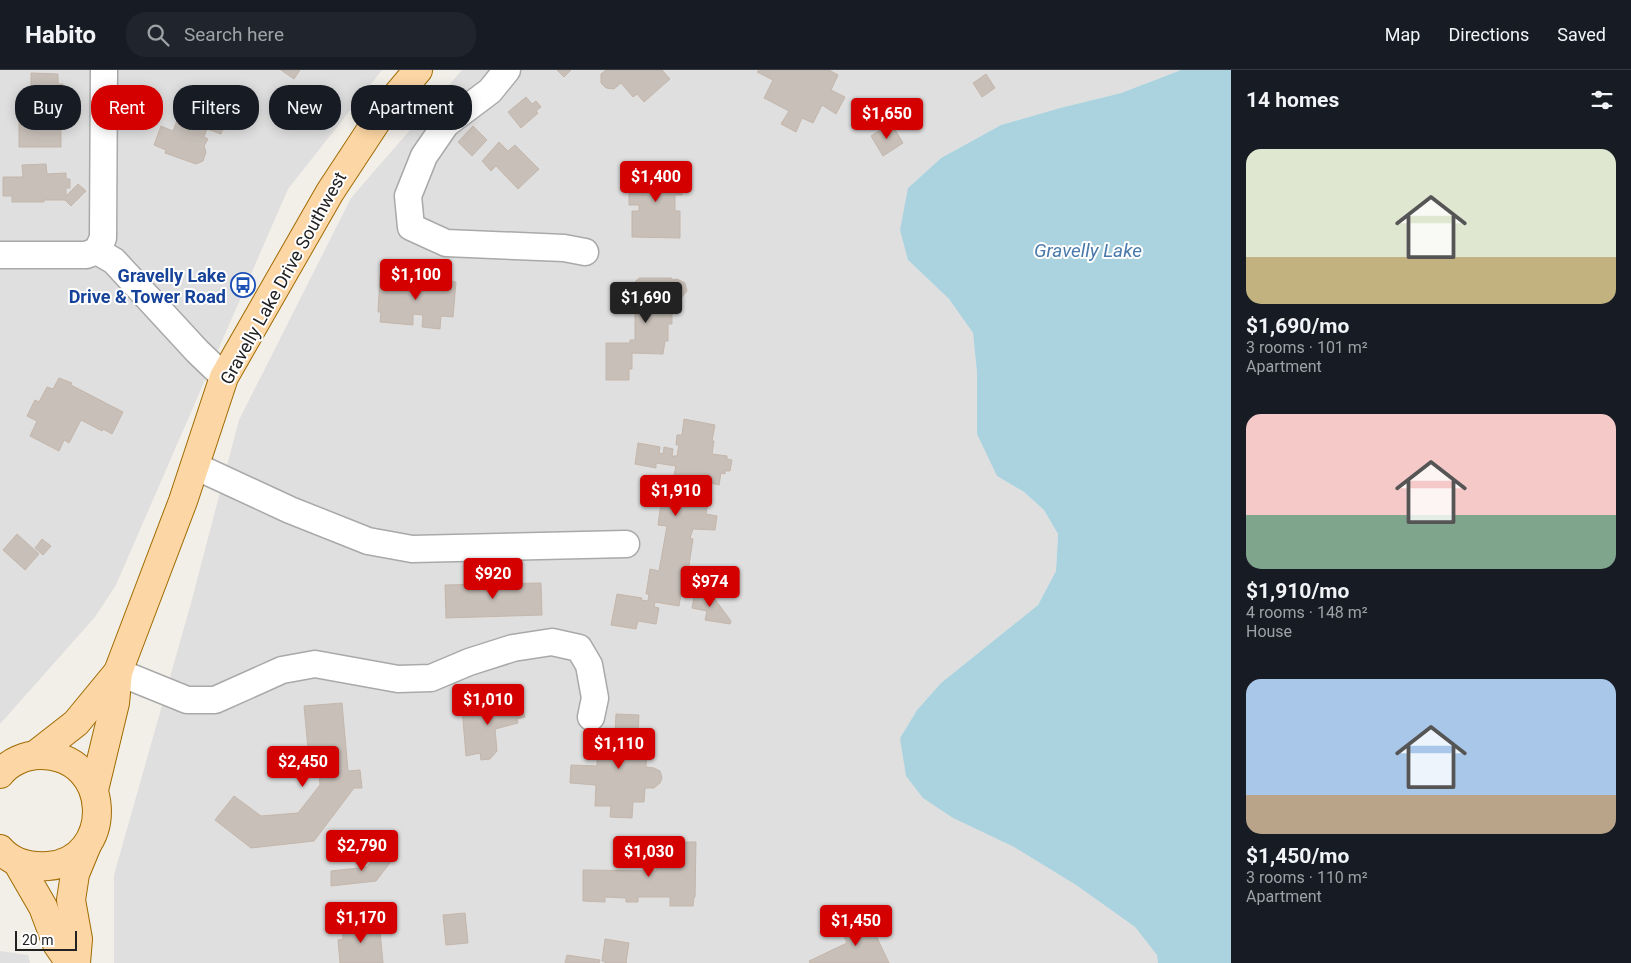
<!DOCTYPE html>
<html lang="en">
<head>
<meta charset="utf-8">
<style>
  :root { --surface:#171b24; --page:#20242c; --text:#f1f3f6; --muted:#9ea1a6; --line:#363941; --accent:#d40000 }
  body { margin:0; font-family:Roboto,sans-serif; background:var(--page); color:var(--text); height:100vh; display:flex; flex-direction:column; font-size:19px; white-space:nowrap }
  * { box-sizing:border-box; margin:0 }
  p { font-size:16px; color:var(--muted) }
  .icon { flex:none; width:28px; height:28px; fill:none; stroke:currentColor; stroke-width:2; stroke-linecap:round; stroke-linejoin:round }
  .map { position:relative; flex:1; overflow:hidden }
  .side { display:flex; flex-direction:column; background:var(--surface); width:400px }
  .side>* { flex:none }
  .guide { position:absolute; left:15px; top:15px; width:475px; height:45px; display:flex; gap:10px }
  .scale { position:absolute; left:15px; bottom:12px; width:62px; box-sizing:border-box; padding-left:5px; border:2px solid #222; border-top:0; font-size:14px; line-height:18px; white-space:nowrap; color:#222; -webkit-text-stroke:4px #fff; paint-order:stroke }
  .price { position:absolute; translate:-50% -42px; padding:0 11px; border-radius:5px; background:var(--accent); color:#fff; font-size:16px; line-height:32px; filter:drop-shadow(0 1px 2px #0008) }
  .price::after { content:''; position:absolute; left:50%; top:30px; width:15px; height:11px; margin-left:-8px; background:inherit; clip-path:polygon(0 0,100% 0,50% 100%) }
  .price.active { background:#222; color:#fff }
  ul { padding:0; list-style:none }
  li { display:grid; align-content:center; gap:10px; height:265px; padding:0 15px }
  li span { display:grid; place-items:center; height:155px; border-radius:15px; color:#555 }
  li>.icon { margin-inline-start:auto }
  span .icon { width:90px; height:90px; fill:#fffc; stroke-width:1 }
  li b { font-size:21px }
  h2 { display:flex; justify-content:space-between; align-items:center; height:60px; padding:0 15px; font-size:21px }
  .pill { padding:0 18px; border-radius:20px; background:var(--surface); box-shadow:0 2px 12px #0003; font-size:18px; line-height:45px }
  .pill.active { background:var(--accent); color:#fff }
  header { display:flex; align-items:center; gap:30px; box-sizing:border-box; height:70px; padding:0 25px; background:var(--surface); border-bottom:1px solid var(--line) }
  header strong { font-size:24px }
  nav { display:flex; gap:28px; margin-inline-start:auto; font-size:18px }
  .search { width:350px; height:45px; background:var(--page); display:flex; align-items:center; gap:12px; box-sizing:border-box; padding:0 18px; border-radius:20px; color:var(--muted); font-size:19px }
  main { display:flex; flex:1; min-height:0 }
  .map>svg:first-child { display:block }
</style>
</head>
<body>
<header>
<strong>Habito</strong>
<div class="search"><svg class="icon" aria-label="search" viewBox="0 0 24 24"><circle cx="10" cy="10" r="6"/><path d="M15 15l6 6"/></svg>Search here</div>
<nav><a>Map</a><a>Directions</a><a>Saved</a></nav>
</header>
<main>
<div class="map">
<svg width="1231" height="893" viewBox="0 0 1231 893">
  <rect width="100%" height="100%" fill="#f2efe9"/>
  <g fill="#e0dfdf">
    <polygon points="0,0 382,0 288,119 116,515 95,547 0,654"/>
    <polygon points="462,0 1181,0 1121,23 1060,38 1001,55 941,88 908,118 908,190 949,229 973,263 977,303 997,406 1024,422 1044,440 1058,464 1056,501 1038,535 941,613 917,640 900,668 953,748 1014,777 1076,815 1135,857 1157,885 1158,893 114,893 114,805 191,533 239,350 351,128"/>
    <polygon points="0,881 28,885 30,893 0,893"/>
  </g>
  <polygon fill="#aad3df" points="1181,0 1231,0 1231,893 1158,893 1157,885 1135,857 1076,815 1014,777 953,748 923,728 906,706 900,668 917,640 941,613 1038,535 1056,501 1058,464 1044,440 1024,422 997,406 977,364 977,303 973,263 949,229 908,190 900,160 908,118 941,88 1001,55 1060,38 1121,23"/>
  <g fill="#c7bfb8" stroke="#c4b6ab">
    <polygon points="281,0 300,0 294,9"/>
    <polygon points="557,0 571,0 564,7"/>
    <polygon points="606,0 662,0 670,9 644,32 637,24 633,27 621,13 614,19 606,18 601,13 601,4"/>
    <polygon points="759,0 829,0 838,5 831,20 845,27 836,44 822,35 813,53 802,48 796,62 781,54 789,41 764,28 773,10 757,2"/>
    <polygon points="31,3 58,4 58,14 63,14 63,45 59,45 59,51 61,51 61,77 19,77 19,25 31,25"/>
    <polygon points="986,4 995,18 982,27 973,13"/>
    <polygon points="187,24 230,40 221,64 207,59 204,67 208,69 204,76 206,82 203,91 196,94 165,83 166,80 154,75 161,56 173,61"/>
    <polygon points="526,27 532,34 536,31 541,37 536,41 538,43 521,58 508,42"/>
    <polygon points="891,53 903,73 883,86 871,66"/>
    <polygon points="473,56 487,70 472,86 458,72"/>
    <polygon points="499,72 508,81 515,75 539,99 518,119 496,96 491,101 482,91"/>
    <polygon points="46,94 47,104 66,103 66,109 70,109 70,118 66,118 66,126 78,114 86,121 71,136 65,130 44,130 44,132 12,132 12,126 3,126 3,107 23,107 22,95"/>
    <polygon points="641,96 659,96 659,102 683,103 682,125 675,125 675,141 680,141 680,168 632,167 632,141 639,141 639,135 629,135 629,123 632,123 633,102 639,102"/>
    <polygon points="380,206 456,212 453,247 441,246 440,259 422,257 423,245 413,244 413,255 380,252 381,242 378,242"/>
    <polygon points="639,208 672,208 672,210 677,209 685,213 687,221 681,228 672,227 672,254 668,254 668,271 665,271 663,284 632,283 632,299 629,299 629,310 606,310 606,273 630,273 630,270 635,270 635,212"/>
    <polygon points="59,308 72,313 71,315 123,342 112,364 103,359 102,361 81,350 69,373 64,370 59,381 30,366 37,351 27,346 35,330 39,332 47,317 53,319"/>
    <polygon points="684,349 715,355 712,371 714,371 712,384 727,386 727,389 732,390 730,401 725,401 725,404 721,403 719,415 711,413 706,444 717,446 715,460 693,459 690,468 693,469 686,514 683,513 679,536 655,532 654,537 659,538 656,554 638,551 636,559 611,555 617,524 642,528 641,530 648,531 649,524 646,524 650,499 659,501 667,456 658,455 661,433 651,432 656,407 673,410 676,396 656,393 656,398 635,394 638,373 660,377 659,383 663,384 664,377 673,379 672,386 677,386 679,375 676,375 677,365 682,365"/>
    <polygon points="17,464 39,484 25,500 3,480"/>
    <polygon points="42,469 51,476 43,485 35,478"/>
    <polygon points="541,513 542,545 446,548 445,515"/>
    <polygon points="695,522 711,524 731,551 730,554 705,550 707,541 692,538"/>
    <polygon points="495,628 496,634 516,630 519,638 522,637 525,647 517,649 518,653 495,659 497,681 490,689 481,690 480,683 466,686 462,638 466,638 470,642 483,637 482,632"/>
    <polygon points="342,633 348,701 360,700 362,718 354,718 314,771 251,778 215,750 234,726 261,746 298,743 320,715 319,698 310,700 304,636"/>
    <polygon points="616,644 639,645 637,681 647,682 646,697 654,698 660,701 662,708 660,713 654,718 645,718 644,732 633,732 632,748 610,747 611,736 595,736 596,715 570,713 571,695 597,696 597,680 600,680 600,673 603,673 603,663 615,664"/>
    <polygon points="656,772 696,772 695,827 694,827 693,836 670,836 670,827 638,827 638,832 626,832 626,828 605,827 605,832 583,831 583,800 656,801"/>
    <polygon points="381,781 393,789 376,811 331,816 331,801 367,797"/>
    <polygon points="465,843 468,873 446,875 443,845"/>
    <polygon points="857,848 861,857 870,853 889,893 810,893 809,891 847,873 839,856"/>
    <polygon points="379,851 383,893 340,893 338,870 343,869 342,855"/>
    <polygon points="605,869 629,873 626,892 627,893 607,893 602,891"/>
    <polygon points="567,885 600,890 599,893 565,893"/>
  </g>
  <g fill="none" stroke-linecap="round" stroke-linejoin="round">
    <defs>
      <g id="minor">
        <polyline points="507,0 490,21 446,54 424,86 408,126 411,157 446,173 564,178 585,182"/>
        <polyline points="97,181 103,168 104,0"/>
        <polyline points="97,181 114,191 197,281 224,307"/>
        <polyline points="0,185 86,185 97,181"/>
        <polyline points="195,396 290,440 368,471 412,479 626,474"/>
        <polyline points="118,602 187,630 215,630 282,600 315,594 398,609 431,608 469,592 513,578 552,572 579,578 589,595 595,628 591,647"/>
      </g>
      <g id="major">
        <polyline points="35,685 76,653 118,602"/>
        <path d="M0,704C9,692 26,685 40,685C114,685 115,791 48,796C30,797 12,793 0,779"/>
        <polyline points="94,720 115,633 118,602 183,431 224,307 330,122 382,43 418,0"/>
        <polyline points="17,792 43,837 57,874 70,893"/>
        <polyline points="76,893 78,869 71,830 75,804 87,775"/>
      </g>
    </defs>
    <use href="#minor" stroke="#a9a9a9" stroke-width="29"/>
    <use href="#major" stroke="#a06b00" stroke-width="30"/>
    <use href="#minor" stroke="#fff" stroke-width="26"/>
    <use href="#major" stroke="#fcd6a4" stroke-width="28"/>
  </g>
  <defs>
    <symbol id="bus-ring" viewBox="-11 -11 22 22"><circle r="9.5" fill="#fff" stroke="#1a4fb4" stroke-width="1.5"/><path d="M-5-6H5V4H4V6H2V4H-2V6H-4V4H-5ZM-3.5-4V0h7V-4ZM-3.5 1.2v1.5H-2V1.2ZM2 1.2v1.5H3.5V1.2Z" fill="#1a4fb4"/></symbol>
  </defs>
  <g fill-rule="evenodd">
    <use href="#bus-ring" x="229" y="201" width="28" height="28"/>
  </g>
  <g text-anchor="middle" dominant-baseline="central" stroke-width="4" stroke-linejoin="round" paint-order="stroke">
    <g font-size="18" font-weight="bold" fill="#164399" stroke="#fff" text-anchor="end">
      <text x="226" y="205">Gravelly Lake<tspan x="226" dy="21">Drive &amp; Tower Road</tspan></text>
    </g>
    <g font-size="18" fill="#222" stroke="#fff">
      <text transform="translate(283 208) rotate(-61)">Gravelly Lake Drive Southwest</text>
    </g>
    <g font-size="19" font-style="italic" fill="#4a7aab" stroke="#fff">
      <text x="1088" y="180">Gravelly Lake</text>
    </g>
  </g>
</svg>
<div class="scale">20 m</div>
<b class="price" style="left:887px;top:70px">$1,650</b>
<b class="price" style="left:656px;top:133px">$1,400</b>
<b class="price" style="left:416px;top:231px">$1,100</b>
<b class="price active" style="left:646px;top:254px">$1,690</b>
<b class="price" style="left:676px;top:447px">$1,910</b>
<b class="price" style="left:493px;top:530px">$920</b>
<b class="price" style="left:710px;top:538px">$974</b>
<b class="price" style="left:488px;top:656px">$1,010</b>
<b class="price" style="left:619px;top:700px">$1,110</b>
<b class="price" style="left:303px;top:718px">$2,450</b>
<b class="price" style="left:362px;top:802px">$2,790</b>
<b class="price" style="left:649px;top:808px">$1,030</b>
<b class="price" style="left:361px;top:874px">$1,170</b>
<b class="price" style="left:856px;top:877px">$1,450</b>
<div class="guide">
<a class="pill">Buy</a>
<a class="pill active">Rent</a>
<a class="pill">Filters</a>
<a class="pill">New</a>
<a class="pill">Apartment</a>
</div>
</div>
<section class="side">
<h2>14 homes<svg class="icon" aria-label="filters" viewBox="0 0 24 24"><path d="M4 7h16M4 17h16"/><circle cx="9" cy="7" r="2"/><circle cx="15" cy="17" r="2"/></svg></h2>
<ul>
<li><span style="background:linear-gradient(#dfe7d0 70%,#c2b280 0)"><svg class="icon" aria-label="home" viewBox="0 0 24 24"><path d="M3 11l9-7 9 7M6 9v11h12V9"/></svg></span><div><b>$1,690/mo</b><p>3 rooms · 101 m²</p><p>Apartment</p></div></li>
<li><span style="background:linear-gradient(#f6c9c9 65%,#7fa58c 0)"><svg class="icon" aria-label="home" viewBox="0 0 24 24"><path d="M3 11l9-7 9 7M6 9v11h12V9"/></svg></span><div><b>$1,910/mo</b><p>4 rooms · 148 m²</p><p>House</p></div></li>
<li><span style="background:linear-gradient(#a9c7e8 75%,#b9a48a 0)"><svg class="icon" aria-label="home" viewBox="0 0 24 24"><path d="M3 11l9-7 9 7M6 9v11h12V9"/></svg></span><div><b>$1,450/mo</b><p>3 rooms · 110 m²</p><p>Apartment</p></div></li>
</ul>
</section>
</main>
</body>
</html>
